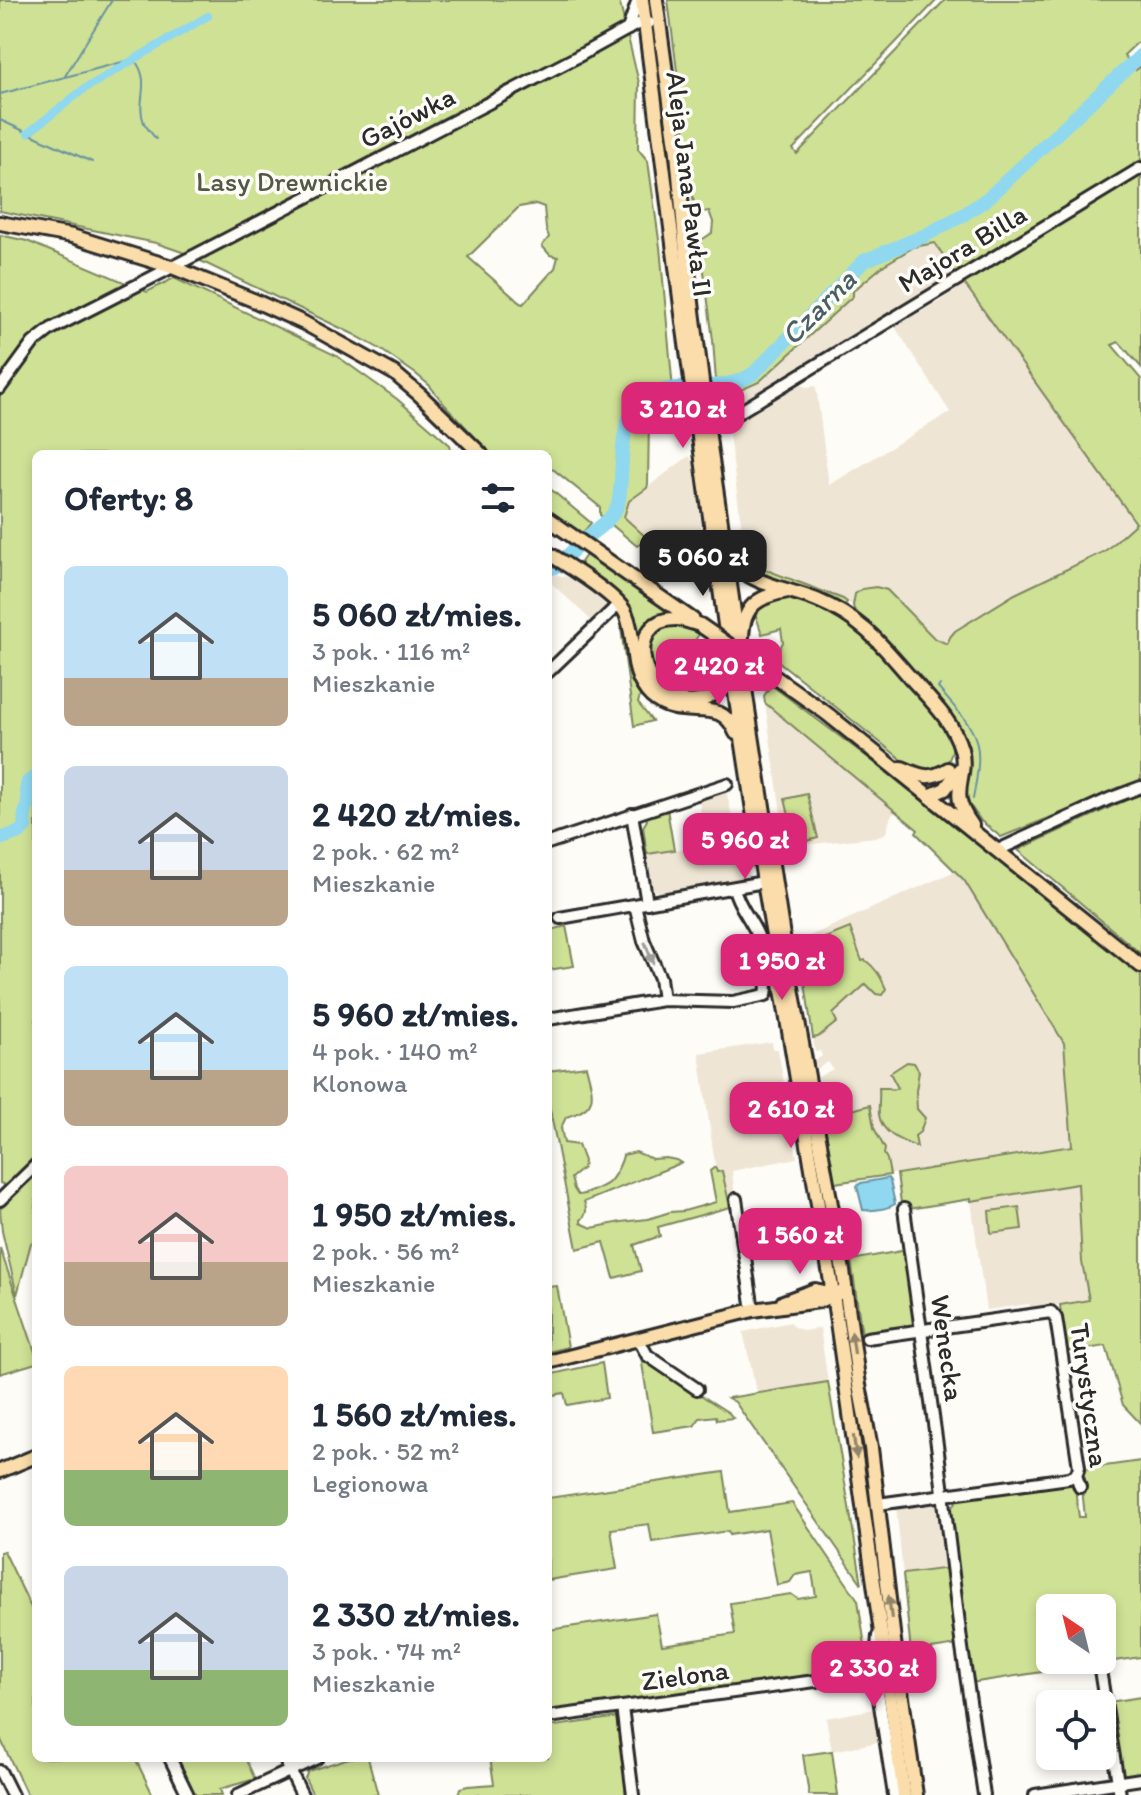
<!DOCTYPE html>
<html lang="pl">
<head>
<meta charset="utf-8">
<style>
  :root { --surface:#fff; --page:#f2f2f3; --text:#1f2937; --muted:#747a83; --accent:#db2777 }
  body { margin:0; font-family:Itim,sans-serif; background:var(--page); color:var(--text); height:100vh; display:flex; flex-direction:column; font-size:30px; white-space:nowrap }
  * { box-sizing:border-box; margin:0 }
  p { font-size:26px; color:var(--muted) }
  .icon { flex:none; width:44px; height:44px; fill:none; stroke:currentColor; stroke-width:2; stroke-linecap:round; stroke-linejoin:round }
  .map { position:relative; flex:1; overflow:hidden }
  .drawer { position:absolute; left:32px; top:450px; width:520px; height:1312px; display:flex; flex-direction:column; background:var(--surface); border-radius:12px; box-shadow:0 4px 12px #0003 }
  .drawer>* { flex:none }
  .needle { width:52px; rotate:325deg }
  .controls { position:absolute; left:1036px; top:1594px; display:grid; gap:16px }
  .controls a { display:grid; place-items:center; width:80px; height:80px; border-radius:12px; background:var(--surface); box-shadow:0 4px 12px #0003; font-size:40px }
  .price { position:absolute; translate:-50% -68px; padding:0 18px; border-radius:16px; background:var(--accent); color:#fff; font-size:26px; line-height:52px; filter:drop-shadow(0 2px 4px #0008) }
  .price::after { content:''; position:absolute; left:50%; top:48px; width:24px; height:18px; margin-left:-12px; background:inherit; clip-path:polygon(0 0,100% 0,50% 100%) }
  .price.on { background:#222; color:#fff }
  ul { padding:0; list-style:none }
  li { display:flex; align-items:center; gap:24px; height:200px; padding:0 32px }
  li span { display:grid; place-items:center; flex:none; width:224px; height:160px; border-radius:12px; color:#555 }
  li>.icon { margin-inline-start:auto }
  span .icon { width:96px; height:96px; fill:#fffc; stroke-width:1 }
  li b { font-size:34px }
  h2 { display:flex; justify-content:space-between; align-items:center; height:96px; padding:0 32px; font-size:34px }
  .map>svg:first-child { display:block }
</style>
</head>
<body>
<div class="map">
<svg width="1141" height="1795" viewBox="0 0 1141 1795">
  <rect width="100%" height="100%" fill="#fdfcf7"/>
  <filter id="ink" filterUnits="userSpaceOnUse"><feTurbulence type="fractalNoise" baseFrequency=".0125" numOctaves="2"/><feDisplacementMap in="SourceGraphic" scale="16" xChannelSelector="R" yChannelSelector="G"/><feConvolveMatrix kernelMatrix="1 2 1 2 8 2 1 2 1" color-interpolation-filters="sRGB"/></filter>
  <g filter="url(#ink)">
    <g fill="#efe5d4">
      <polygon points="935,243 955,273 726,411 724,404 719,404 717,395 743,389 759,382 766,376 822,323 853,291 884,265 914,247"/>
      <polygon points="964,283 1137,523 1105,551 1015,594 955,630 950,637 947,645 934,639 887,590 855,594 853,606 843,599 761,567 744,539 742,530 728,427 799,382 803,384 805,387 816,386 829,485 950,412 895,327 943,299"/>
      <polygon points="689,456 695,464 703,543 701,548 675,574 673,574 656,561 660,556 659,549 623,517 629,501"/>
      <polygon points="548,573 580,580 612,604 593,622 548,580"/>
      <polygon points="765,703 896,811 891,816 886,833 875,837 786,847"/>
      <polygon points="726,790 739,848 743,848 748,875 743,881 659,894 653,889 647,854 705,845 699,799"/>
      <polygon points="955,871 964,880 1064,1043 1072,1146 834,1183 818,1077 833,1069 828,1062 817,1069 815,1061 822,1056 820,1051 815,1052 799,941"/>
      <polygon points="772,1042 773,1049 778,1049 797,1158 732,1171 736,1206 730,1207 722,1172 716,1172 715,1164 699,1053"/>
      <polygon points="1078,1184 1082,1262 1089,1300 1031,1309 1029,1304 986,1310 971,1201"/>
      <polygon points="791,1322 792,1326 804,1331 820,1328 828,1382 757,1392 743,1332"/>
      <polygon points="930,1500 936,1503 943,1513 949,1568 903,1574 896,1506"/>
      <polygon points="875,1709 880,1742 832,1751 826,1718"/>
    </g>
    <g fill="#cfe195" stroke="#7d8660" stroke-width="2" fill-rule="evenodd">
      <path d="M0,0H619L639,83L638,149L648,161L660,247L675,412H659L649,418L648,484L647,488L629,501L624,517L648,539L637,546L600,515V507L554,470L548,468V454H491L445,405L429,385L416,374L380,349L353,334L182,252L156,243L0,211ZM536,204L544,207L546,229L549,237L542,246L550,255L558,257L555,268L523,304L520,303L468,257L519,207Z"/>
      <polygon points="668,0 937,0 793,149 797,154 945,0 1141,0 1141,39 1124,55 1136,70 1141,66 1141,161 955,273 935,243 914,247 884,265 853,291 853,296 759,382 743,389 717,395 713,340 700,241 712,233 713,222 709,211 695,213"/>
      <polygon points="1141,176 1141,367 1119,342 1112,345 1141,379 1141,781 1001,837 981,821 972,808 966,808 963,783 969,750 963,733 932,694 856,614 853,606 855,594 862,589 876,587 887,590 934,638 947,644 950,637 955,631 1015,594 1105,551 1136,523 964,283"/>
      <polygon points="0,235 27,241 147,292 174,278 337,356 397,399 450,445 452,454 36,454 36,1157 7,1186 0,1183"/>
      <polygon points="548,487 591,523 581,535 548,511"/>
      <polygon points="749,547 761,568 843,599 847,602 846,604 842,605 808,591 747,570 748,559 743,550"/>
      <path d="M586,555L673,612C653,616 644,620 638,641L635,643L632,623L577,568Z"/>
      <path d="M782,597C805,600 826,608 845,621C866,635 947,718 951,740C954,749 951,756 947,764L929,773L906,763L778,661V652L783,642L781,629L762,634L754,610L759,605Z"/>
      <polygon points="619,613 623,622 630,674 641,692 638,703 652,721 634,726"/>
      <polygon points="664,625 682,625 699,634 693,644 700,648 706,647 710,642 713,644 714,669 711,690 700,696 685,697 662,686 647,658 653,635"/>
      <polygon points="771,685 870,759 1141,975 1141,1424 1123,1405 1106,1346 1065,1352 1060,1305 1089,1300 1082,1262 1078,1184 971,1201 971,1199 902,1210 897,1174 1072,1146 1064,1043 964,880 916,833 918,830 765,703 764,696"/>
      <polygon points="1141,793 1141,954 1018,850"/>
      <polygon points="807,794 818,838 796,844 785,799"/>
      <polygon points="667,809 674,850 647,854 643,827 647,820 646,816"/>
      <polygon points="566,926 574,966 548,970 548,931"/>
      <path d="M850,928L862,961L865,960C876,968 881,977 886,989L882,995L876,994L866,984L833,1014L837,1022L818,1037L813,1038L800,948Z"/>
      <path d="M907,1062L914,1063L919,1071L916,1091L917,1109L925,1118L920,1132L915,1136L917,1147C901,1141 882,1134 879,1115C878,1106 880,1097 879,1088H888L892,1090L898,1088L890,1073Z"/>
      <path d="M586,1066C593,1094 600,1108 566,1117L561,1128L564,1143L578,1145L584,1161L583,1168L571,1178L574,1189L578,1195C584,1195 603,1187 608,1183C614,1178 622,1162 623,1155L636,1152L652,1159L666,1158L676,1160L681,1163L584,1202C587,1210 587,1214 581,1220V1223L592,1228L621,1222L648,1219L670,1212L684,1211L716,1202L710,1171L715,1167L717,1172L722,1171L730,1207L658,1227L660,1236L634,1245L641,1271L614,1278L604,1242L577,1249L548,1099V1071Z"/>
      <polygon points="839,1086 848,1111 870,1105 874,1128 885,1149 884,1154 887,1159 890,1175 834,1183 820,1094"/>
      <polygon points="36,1175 36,1241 31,1243 17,1295 2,1231 0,1209"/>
      <polygon points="1019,1207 1022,1229 991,1233 989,1211"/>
      <polygon points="0,1248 36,1355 36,1363 0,1374"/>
      <polygon points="907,1250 917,1328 862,1335 851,1260"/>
      <polygon points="557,1286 568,1347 548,1352 548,1287"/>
      <polygon points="641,1357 729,1413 733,1418 717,1420 716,1416 700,1418 694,1426 653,1432"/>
      <polygon points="602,1363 607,1398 567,1405 564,1393 548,1396 548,1375"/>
      <polygon points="828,1382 862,1584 735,1402 728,1398"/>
      <path d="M1141,1461V1657L970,1683L948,1510L951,1509L959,1498L1069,1483L1075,1488L1079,1517H1085L1082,1488L1085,1487L1083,1469ZM1050,1608H1102V1660H1050Z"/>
      <polygon points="724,1472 730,1512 792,1503 858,1600 867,1659 861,1667 548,1714 548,1630 656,1614 662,1645 735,1634 730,1603 791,1594 798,1599 816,1596 812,1572 795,1575 790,1582 777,1585 767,1529 729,1535 728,1531 652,1542 649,1524 611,1529 617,1569 548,1580 548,1498"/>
      <polygon points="4,1551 36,1618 36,1758 135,1758 153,1795 27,1795 0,1738 0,1552"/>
      <polygon points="949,1568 958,1645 911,1652 903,1574"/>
      <polygon points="1141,1697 1141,1774 1121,1777 1109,1702"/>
      <polygon points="619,1717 630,1795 458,1795 460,1788 468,1786 494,1784 490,1758 548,1758 548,1727"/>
      <polygon points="832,1751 838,1795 809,1795 803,1755"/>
      <polygon points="172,1758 245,1758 255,1779 220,1789 222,1795 191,1795"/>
      <polygon points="349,1758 368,1758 378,1795 313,1795 305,1778 308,1771"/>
    </g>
    <path fill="#8fd8f0" stroke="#6793a1" stroke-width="2" d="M888,1178L890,1181L895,1204C887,1209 873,1211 863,1210L857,1186L861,1183Z"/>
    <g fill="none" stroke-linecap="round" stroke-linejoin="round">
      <g stroke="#6793a1" stroke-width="2">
        <polyline points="65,76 112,0"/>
        <path d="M0,94L134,59C153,83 135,99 144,123C147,128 152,134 156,139"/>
        <polyline points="0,120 92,162"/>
        <path d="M940,685L938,688C978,734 985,737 973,799"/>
      </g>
      <polyline stroke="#8fd8f0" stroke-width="8" points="28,133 84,89 208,16"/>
      <g stroke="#8fd8f0" stroke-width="14">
        <path d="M548,569L553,568C565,559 574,549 585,539C596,529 613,520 618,504C624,480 618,427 635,408C666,372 718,399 754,373L864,261L926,235L963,215L988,198L1141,55"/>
        <path d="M0,839L20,832L25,827C22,812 28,811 28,801C28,792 25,790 28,782L36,777"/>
      </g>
      <defs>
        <g id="minor">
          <polyline points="628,29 638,0"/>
          <polyline points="0,388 33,343 51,329 155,276 575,58 635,25 645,22 649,23"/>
          <polyline points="707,422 724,419 736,414 1141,168"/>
          <polyline points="548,672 619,604"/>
          <polyline points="632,814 647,903"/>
          <polyline points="548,843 727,784"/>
          <polyline points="998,850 1109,799 1141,787"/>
          <polyline points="635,905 644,941 660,978 663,1000"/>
          <polyline points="560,918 764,882"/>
          <path d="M548,1019L663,1000L733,1002L766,995C769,982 763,949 758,936C751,919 738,906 734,888"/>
          <polyline points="736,1199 753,1310"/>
          <polyline points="0,1200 36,1165"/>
          <polyline points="904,1209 938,1452 962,1648 984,1795"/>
          <polyline points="867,1338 1051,1312 1056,1318 1079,1467 1076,1475 1080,1487"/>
          <polyline points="639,1340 647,1355 697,1389"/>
          <polyline points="878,1504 1069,1478 1076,1475"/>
          <polyline points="878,1636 875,1673 894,1795"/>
          <polyline points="1100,1670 1120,1795"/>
          <polyline points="622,1707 633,1795"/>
          <polyline points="548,1717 875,1673"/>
          <polyline points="170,1758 188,1795"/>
          <polyline points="284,1758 302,1795"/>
          <polyline points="0,1771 12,1795"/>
          <polyline points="238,1795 317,1758"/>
          <polyline points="1035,1795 1141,1779"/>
        </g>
        <g id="major">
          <polyline points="642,0 683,322 729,654 764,882 833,1294 904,1795"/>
          <polyline points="656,0 677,153 687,263 711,453 748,709 785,949 843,1271 859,1385 871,1448 895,1649 916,1795"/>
          <polyline points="0,223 72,236 172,267 253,300 304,323 394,373 420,395 481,454"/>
          <polyline points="548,519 693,620"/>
          <path d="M548,553C566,565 618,595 626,614C638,642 627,672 651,696C683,725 720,692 736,733"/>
          <path d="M729,555C742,584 792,589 819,601C836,608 852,618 866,630C881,643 894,659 908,675C927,697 953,720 961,749C969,780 946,790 972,825"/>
          <path d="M700,625C692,623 684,619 676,619C621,618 640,711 699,701C717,697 724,682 728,665"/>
          <path d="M742,637C743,605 759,596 788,591"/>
          <polyline points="775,677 826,713 1141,966"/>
          <path d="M902,768C920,776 929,781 948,769"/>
          <polyline points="929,796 945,789 959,770"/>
          <polyline points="783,1302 815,1290 833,1294"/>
          <polyline points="548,1362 753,1310 819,1301 839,1293"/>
          <polyline points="0,1471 36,1456"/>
        </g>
      </defs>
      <use href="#minor" stroke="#2b2b2b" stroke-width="16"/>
      <use href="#major" stroke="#2b2b2b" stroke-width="18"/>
      <use href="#minor" stroke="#fdfcf7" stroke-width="10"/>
      <use href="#major" stroke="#faddab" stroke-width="12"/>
      <defs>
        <polyline id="major-bridge" points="700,625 775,677"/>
      </defs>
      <use href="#major-bridge" stroke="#2b2b2b" stroke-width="18" stroke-linecap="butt"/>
      <use href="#major-bridge" stroke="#faddab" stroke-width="12"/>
    </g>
    <defs><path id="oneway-solid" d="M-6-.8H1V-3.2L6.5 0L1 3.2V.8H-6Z" transform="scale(2)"/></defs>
    <use fill="#9e9e9b" href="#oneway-solid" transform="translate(649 953) rotate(69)"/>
    <g fill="#92846b">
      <use href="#oneway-solid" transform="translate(853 1343) rotate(-98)"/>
      <use href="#oneway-solid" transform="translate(855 1447) rotate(82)"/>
      <use href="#oneway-solid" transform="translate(890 1607) rotate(-97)"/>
    </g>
  </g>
  <g text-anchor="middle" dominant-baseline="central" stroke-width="7" stroke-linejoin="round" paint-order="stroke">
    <g font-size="28" fill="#2b2b2b" stroke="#fdfcf7">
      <text transform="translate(407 117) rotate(-27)">Gajówka</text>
      <text transform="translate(690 184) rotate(83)">Aleja Jana Pawła II</text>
      <text transform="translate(962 248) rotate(-31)">Majora Billa</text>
      <text transform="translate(948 1348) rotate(82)">Wenecka</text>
      <text transform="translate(1090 1395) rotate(82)">Turystyczna</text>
      <text transform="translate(685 1675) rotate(-8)">Zielona</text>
    </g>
    <g font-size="28" fill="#545846" stroke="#fdfcf7">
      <text x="292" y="181">Lasy Drewnickie</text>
    </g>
    <g font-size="30" font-style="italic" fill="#495f66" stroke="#fdfcf7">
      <text transform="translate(818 307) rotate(-45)">Czarna</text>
    </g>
  </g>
</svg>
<div class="controls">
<a><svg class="needle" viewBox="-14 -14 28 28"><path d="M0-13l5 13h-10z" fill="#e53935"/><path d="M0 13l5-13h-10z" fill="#747a83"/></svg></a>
<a><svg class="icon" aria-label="locate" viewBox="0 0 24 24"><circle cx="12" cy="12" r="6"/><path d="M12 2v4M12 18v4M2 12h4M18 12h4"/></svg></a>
</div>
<b class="price" style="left:683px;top:450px">3 210 zł</b>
<b class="price on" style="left:703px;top:598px">5 060 zł</b>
<b class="price" style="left:719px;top:707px">2 420 zł</b>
<b class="price" style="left:745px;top:881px">5 960 zł</b>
<b class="price" style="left:782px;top:1002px">1 950 zł</b>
<b class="price" style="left:791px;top:1150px">2 610 zł</b>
<b class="price" style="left:800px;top:1276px">1 560 zł</b>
<b class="price" style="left:874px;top:1709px">2 330 zł</b>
<section class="drawer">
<h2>Oferty: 8<svg class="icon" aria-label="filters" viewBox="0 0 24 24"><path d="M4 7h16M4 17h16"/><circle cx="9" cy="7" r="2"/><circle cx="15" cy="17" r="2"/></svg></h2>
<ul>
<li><span style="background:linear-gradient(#bfe0f5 70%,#b9a48a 0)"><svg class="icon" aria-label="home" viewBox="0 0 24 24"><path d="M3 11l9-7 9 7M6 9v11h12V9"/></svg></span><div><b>5 060 zł/mies.</b><p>3 pok. · 116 m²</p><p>Mieszkanie</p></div></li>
<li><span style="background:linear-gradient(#c9d6e8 65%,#b9a48a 0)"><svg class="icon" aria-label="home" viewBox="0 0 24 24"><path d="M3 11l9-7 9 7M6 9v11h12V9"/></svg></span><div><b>2 420 zł/mies.</b><p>2 pok. · 62 m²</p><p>Mieszkanie</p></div></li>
<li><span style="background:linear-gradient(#bfe0f5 65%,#b9a48a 0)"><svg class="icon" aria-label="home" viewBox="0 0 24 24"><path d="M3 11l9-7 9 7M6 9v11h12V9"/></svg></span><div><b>5 960 zł/mies.</b><p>4 pok. · 140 m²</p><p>Klonowa</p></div></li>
<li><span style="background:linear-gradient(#f6c9c9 60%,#b9a48a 0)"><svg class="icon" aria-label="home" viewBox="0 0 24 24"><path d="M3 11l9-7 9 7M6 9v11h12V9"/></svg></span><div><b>1 950 zł/mies.</b><p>2 pok. · 56 m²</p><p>Mieszkanie</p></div></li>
<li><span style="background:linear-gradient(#ffd9b3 65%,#8fb573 0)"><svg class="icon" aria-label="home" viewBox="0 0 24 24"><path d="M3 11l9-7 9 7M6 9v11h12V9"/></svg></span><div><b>1 560 zł/mies.</b><p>2 pok. · 52 m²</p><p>Legionowa</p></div></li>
<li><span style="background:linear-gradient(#c9d6e8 65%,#8fb573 0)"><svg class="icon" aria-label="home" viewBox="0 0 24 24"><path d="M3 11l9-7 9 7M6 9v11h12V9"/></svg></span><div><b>2 330 zł/mies.</b><p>3 pok. · 74 m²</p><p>Mieszkanie</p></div></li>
</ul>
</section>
</div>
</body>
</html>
